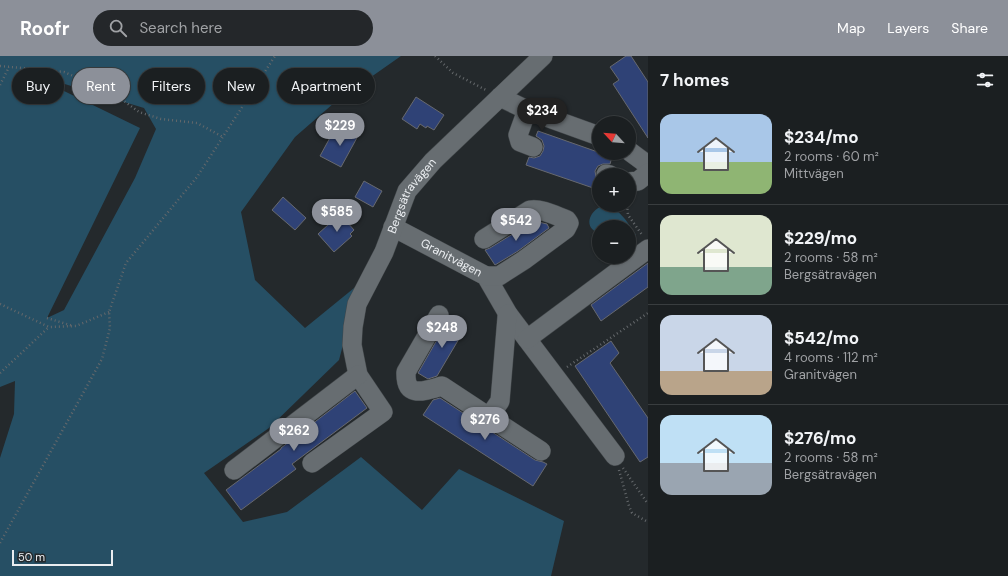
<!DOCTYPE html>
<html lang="en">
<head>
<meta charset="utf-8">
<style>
  :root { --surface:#1b1f21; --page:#24272a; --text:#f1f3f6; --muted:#a0a2a5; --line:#393d3f; --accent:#8c9099 }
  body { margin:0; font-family:"DM Sans",sans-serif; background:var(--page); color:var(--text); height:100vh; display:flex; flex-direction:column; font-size:15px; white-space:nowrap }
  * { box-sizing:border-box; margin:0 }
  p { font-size:13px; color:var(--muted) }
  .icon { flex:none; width:22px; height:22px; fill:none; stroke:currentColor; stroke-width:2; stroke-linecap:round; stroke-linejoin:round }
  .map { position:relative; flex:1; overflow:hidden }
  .details { display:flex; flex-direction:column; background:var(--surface); width:360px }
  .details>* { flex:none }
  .top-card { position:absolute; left:12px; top:12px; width:380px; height:36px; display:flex; gap:8px }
  .needle { width:26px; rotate:296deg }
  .controls { position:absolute; left:592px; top:60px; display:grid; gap:8px }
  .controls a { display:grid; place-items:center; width:44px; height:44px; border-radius:50%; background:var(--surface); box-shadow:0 1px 3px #0004,0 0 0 1px var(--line); font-size:20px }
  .scale { position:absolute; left:12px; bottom:10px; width:101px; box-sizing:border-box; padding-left:4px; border:2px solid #eaedf0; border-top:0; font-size:11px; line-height:14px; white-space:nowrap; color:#eaedf0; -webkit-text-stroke:3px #24292c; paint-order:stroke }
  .price { position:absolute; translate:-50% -34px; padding:0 9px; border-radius:14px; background:var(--accent); color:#fff; font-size:13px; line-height:26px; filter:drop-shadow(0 1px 2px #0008) }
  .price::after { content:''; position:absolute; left:50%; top:24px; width:12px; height:9px; margin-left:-6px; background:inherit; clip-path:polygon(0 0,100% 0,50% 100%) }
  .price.active { background:#222; color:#fff }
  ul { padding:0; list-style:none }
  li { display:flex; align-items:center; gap:12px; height:100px; padding:0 12px }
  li+li { border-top:1px solid var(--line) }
  li span { display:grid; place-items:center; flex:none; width:112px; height:80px; border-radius:12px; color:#555 }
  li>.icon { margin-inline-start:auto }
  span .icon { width:48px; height:48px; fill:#fffc; stroke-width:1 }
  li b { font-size:17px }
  h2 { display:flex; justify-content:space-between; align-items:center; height:48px; padding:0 12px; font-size:17px }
  .pill { padding:0 14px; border-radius:18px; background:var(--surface); box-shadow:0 1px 3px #0004,0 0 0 1px var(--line); font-size:14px; line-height:36px }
  .pill.active { background:var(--accent); color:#fff }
  header { display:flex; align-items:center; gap:24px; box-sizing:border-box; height:56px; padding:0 20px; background:var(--accent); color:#fff }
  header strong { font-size:19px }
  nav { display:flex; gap:22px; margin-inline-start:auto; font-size:14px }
  .search { width:280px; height:36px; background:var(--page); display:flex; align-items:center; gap:10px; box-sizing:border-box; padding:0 14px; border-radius:22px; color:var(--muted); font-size:15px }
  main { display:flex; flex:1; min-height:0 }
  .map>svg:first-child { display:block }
</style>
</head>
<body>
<header>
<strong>Roofr</strong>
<div class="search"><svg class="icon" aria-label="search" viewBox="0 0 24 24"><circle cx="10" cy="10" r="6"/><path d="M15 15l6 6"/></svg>Search here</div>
<nav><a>Map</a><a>Layers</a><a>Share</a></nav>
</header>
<main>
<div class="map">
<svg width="648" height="520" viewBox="0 0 648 520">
  <rect width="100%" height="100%" fill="#24292c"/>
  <g fill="#264f64" fill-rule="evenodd">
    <path d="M0,0H401L334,47L295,81L241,156L255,224L305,272L359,228L339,304L269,372L204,417L243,466L287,456L361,401L422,454L459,413L564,465L551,520H0V402L14,358L15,325L0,331ZM25,16L144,52L156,73L135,122L64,254L47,262L140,72Z"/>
    <path d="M602,150C619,150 627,166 636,179L629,184V171H599V177C583,172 589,155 602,150Z"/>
  </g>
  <g fill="#2f4276" stroke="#67696f">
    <polygon points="626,0 631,0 648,26 648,82 613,28 619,24 610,11"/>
    <polygon points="416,41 444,59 434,74 427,70 426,72 420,68 417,73 402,63"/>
    <polygon points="344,70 359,78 341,111 320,100 332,78 337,82"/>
    <polygon points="538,75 612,101 610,108 603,108 598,110 595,115 596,121 599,126 599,134 526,109 529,101 534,102 540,100 543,95 544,90 542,84 536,80"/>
    <polygon points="364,125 382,135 373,151 355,141"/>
    <polygon points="283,141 306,162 295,174 272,154"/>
    <polygon points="340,158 354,174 350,178 352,180 334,196 318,178"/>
    <polygon points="534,165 547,168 549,172 518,195 495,209 485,194 490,192"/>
    <polygon points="648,207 648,231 601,265 591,249"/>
    <polygon points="450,261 466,271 437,320 428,323 418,317"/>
    <polygon points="611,285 619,297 610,307 648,362 648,401 640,406 575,310"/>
    <polygon points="355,335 367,352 292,408 296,413 241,454 226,434 281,393 281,392"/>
    <polygon points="440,342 535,404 543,406 547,408 533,430 423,359 433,344"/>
  </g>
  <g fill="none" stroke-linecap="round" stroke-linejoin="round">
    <defs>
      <g id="minor">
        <polyline points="500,41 527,54 599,80"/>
        <polyline points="527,54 518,79 520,86 533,91"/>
        <polyline points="629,95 648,109"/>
        <polyline points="606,118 610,119"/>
        <polyline points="629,126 638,125 648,117"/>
        <path id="s1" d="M393,171L486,220L508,258L615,400"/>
        <path d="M484,183L530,154C542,152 556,160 567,164L569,167L566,173L524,204L499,220H486"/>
        <path d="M439,259L406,316C405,343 424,335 442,330L489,361L500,345L507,261L508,258"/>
        <polyline points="527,283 648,193"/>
        <polyline points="489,361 541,395"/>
        <path id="s2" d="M312,407L383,356L358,319L352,289L353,271L357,248L384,196L407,135L433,105L543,0"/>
        <polyline points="234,414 358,319"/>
      </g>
    </defs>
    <use href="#minor" stroke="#42474a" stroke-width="20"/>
    <g stroke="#64686b" stroke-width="2.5" stroke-dasharray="1 3" stroke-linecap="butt">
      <polyline points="435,0 453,17 486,34"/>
      <polyline points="0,10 64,16 113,37 139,56 161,63 197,67 223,81"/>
      <polyline points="0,29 9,11"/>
      <polyline points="627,149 628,159 643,180"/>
      <polyline points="0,248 49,271 76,270 109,256"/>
      <polyline points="47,262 73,270"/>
      <polyline points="567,311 648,257"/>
      <polyline points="0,317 49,271"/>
      <polyline points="623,412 648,448"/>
      <polyline points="619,414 629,450 632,457 648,466"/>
      <polyline points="0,487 102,303 110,272 109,256 126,207 197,121 275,0"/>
    </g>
    <use href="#minor" stroke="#676d71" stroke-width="19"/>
  </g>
  <g text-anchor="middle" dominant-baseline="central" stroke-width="3" stroke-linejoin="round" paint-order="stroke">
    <g font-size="12" fill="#eaedf0" stroke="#24292c">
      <text stroke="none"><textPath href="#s2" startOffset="326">Bergsätravägen</textPath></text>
      <text stroke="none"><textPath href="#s1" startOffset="66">Granitvägen</textPath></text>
    </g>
  </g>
</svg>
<div class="controls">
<a><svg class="needle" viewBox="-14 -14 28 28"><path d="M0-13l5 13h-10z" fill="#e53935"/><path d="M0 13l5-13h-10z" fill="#a0a2a5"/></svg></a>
<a>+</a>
<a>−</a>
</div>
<div class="scale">50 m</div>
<b class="price active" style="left:542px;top:76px">$234</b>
<b class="price" style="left:340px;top:91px">$229</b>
<b class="price" style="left:337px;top:177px">$585</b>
<b class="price" style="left:516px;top:186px">$542</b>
<b class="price" style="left:442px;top:293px">$248</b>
<b class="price" style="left:485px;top:385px">$276</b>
<b class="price" style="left:294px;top:396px">$262</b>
<div class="top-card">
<a class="pill">Buy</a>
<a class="pill active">Rent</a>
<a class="pill">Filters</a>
<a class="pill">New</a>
<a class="pill">Apartment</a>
</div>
</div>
<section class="details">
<h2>7 homes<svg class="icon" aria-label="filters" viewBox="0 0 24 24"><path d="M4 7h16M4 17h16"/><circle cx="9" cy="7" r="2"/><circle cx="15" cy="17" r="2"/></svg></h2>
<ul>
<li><span style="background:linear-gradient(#a9c7e8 60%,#8fb573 0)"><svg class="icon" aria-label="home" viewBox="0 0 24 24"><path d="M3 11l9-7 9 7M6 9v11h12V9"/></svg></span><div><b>$234/mo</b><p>2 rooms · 60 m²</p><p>Mittvägen</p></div></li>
<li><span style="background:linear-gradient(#dfe7d0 65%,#7fa58c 0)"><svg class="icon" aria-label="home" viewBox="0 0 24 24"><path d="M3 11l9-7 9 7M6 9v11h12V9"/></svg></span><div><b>$229/mo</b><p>2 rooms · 58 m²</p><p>Bergsätravägen</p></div></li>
<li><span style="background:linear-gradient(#c9d6e8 70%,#b9a48a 0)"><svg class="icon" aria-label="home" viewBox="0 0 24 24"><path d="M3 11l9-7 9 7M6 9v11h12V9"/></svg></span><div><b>$542/mo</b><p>4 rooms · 112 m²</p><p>Granitvägen</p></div></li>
<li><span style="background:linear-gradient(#bfe0f5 60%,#9aa5b1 0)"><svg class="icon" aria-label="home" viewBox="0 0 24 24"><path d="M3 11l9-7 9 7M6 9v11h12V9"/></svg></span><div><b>$276/mo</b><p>2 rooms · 58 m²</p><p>Bergsätravägen</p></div></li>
</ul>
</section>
</main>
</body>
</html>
